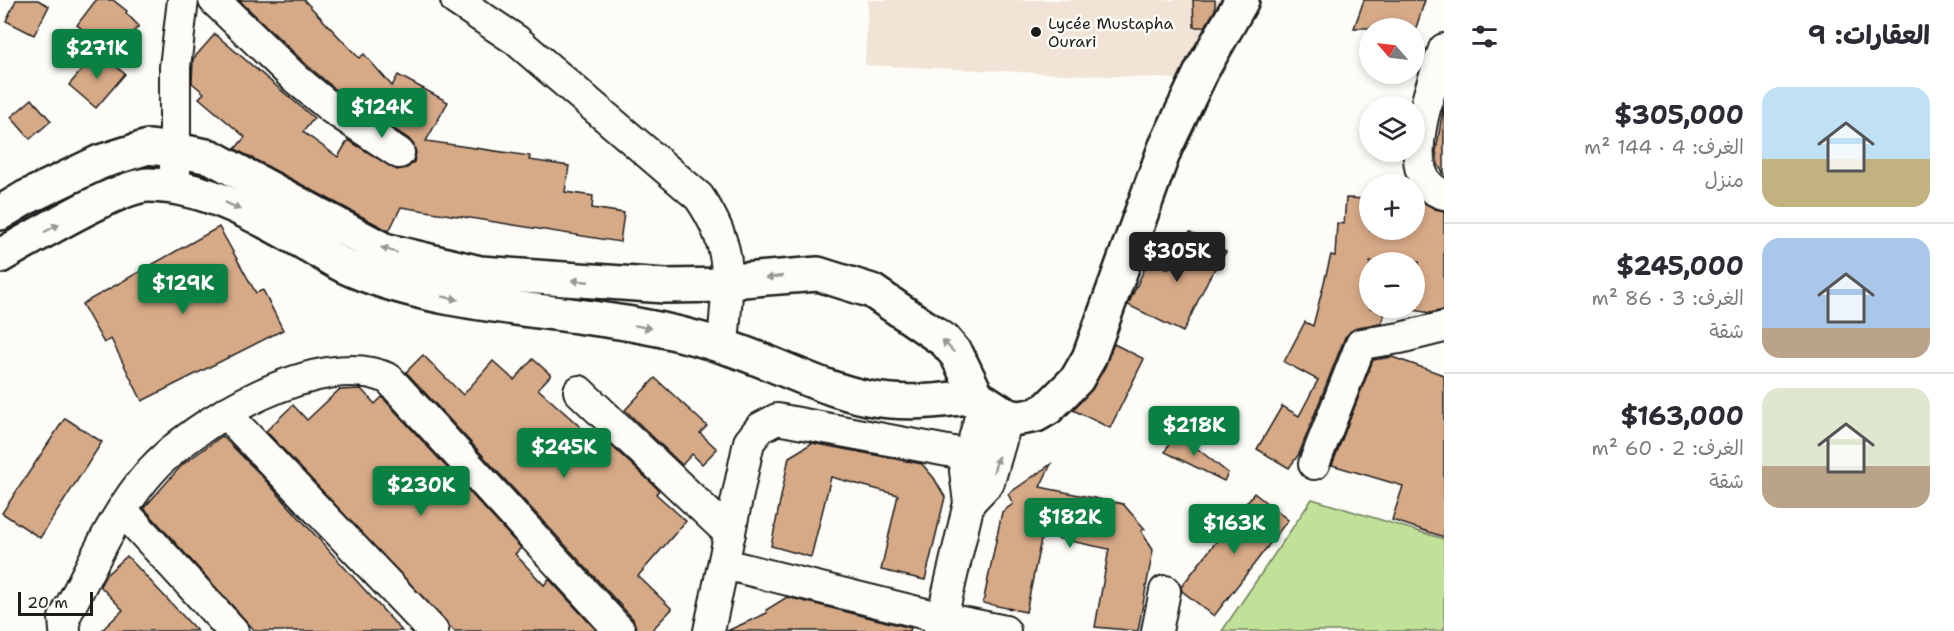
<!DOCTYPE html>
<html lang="ar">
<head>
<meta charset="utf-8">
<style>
  :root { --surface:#fff; --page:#f7f7f7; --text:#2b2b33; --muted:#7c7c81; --line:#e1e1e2; --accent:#0b8043 }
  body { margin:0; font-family:"Shantell Sans","Playpen Sans Arabic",sans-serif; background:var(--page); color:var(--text); direction:rtl; height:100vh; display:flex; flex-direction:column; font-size:22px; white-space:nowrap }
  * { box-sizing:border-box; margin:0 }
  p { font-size:20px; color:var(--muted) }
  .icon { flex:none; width:33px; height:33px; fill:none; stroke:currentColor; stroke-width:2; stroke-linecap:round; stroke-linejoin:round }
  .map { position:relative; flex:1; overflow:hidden; direction:ltr }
  .side { display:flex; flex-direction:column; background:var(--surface); width:510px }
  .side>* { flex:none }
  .needle { width:39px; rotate:298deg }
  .controls { position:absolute; left:1359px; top:18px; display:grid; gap:12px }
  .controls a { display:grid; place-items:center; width:66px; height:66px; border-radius:50%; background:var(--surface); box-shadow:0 3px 9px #0003; font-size:30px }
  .scale { position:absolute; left:18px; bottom:15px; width:75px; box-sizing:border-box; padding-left:6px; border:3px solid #1c1c1c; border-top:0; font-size:16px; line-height:21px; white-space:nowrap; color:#1c1c1c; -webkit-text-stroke:4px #fdfcf7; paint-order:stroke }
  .price { position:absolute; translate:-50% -51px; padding:0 14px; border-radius:6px; background:var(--accent); color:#fff; font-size:20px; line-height:39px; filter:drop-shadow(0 2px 3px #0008) }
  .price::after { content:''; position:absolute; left:50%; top:36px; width:18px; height:14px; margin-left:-9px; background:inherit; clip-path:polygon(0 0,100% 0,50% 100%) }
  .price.selected { background:#222; color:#fff }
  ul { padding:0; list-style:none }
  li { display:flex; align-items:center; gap:18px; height:150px; padding:0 24px }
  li+li { border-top:2px solid var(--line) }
  li span { display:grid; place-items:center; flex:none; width:168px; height:120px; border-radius:18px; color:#555 }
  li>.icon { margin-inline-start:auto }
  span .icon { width:72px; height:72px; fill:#fffc; stroke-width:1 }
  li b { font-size:26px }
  h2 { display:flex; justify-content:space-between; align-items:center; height:72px; padding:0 24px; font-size:26px }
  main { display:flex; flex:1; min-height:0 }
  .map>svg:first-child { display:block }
</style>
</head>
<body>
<main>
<section class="side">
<h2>العقارات: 9<svg class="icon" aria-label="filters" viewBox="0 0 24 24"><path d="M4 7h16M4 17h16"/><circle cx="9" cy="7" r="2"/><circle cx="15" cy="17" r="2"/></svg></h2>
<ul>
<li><span style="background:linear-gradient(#bfe0f5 60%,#c2b280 0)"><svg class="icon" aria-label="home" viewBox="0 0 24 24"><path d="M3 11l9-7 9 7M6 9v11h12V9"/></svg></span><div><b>$305,000</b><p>الغرف: 4 · 144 m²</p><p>منزل</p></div></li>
<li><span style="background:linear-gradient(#a9c7e8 75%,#b9a48a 0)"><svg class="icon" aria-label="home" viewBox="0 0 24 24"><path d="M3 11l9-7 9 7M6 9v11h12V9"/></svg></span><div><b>$245,000</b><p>الغرف: 3 · 86 m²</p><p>شقة</p></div></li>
<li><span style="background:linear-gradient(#dfe7d0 65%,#b9a48a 0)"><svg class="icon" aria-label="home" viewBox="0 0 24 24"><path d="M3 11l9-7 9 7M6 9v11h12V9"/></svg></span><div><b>$163,000</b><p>الغرف: 2 · 60 m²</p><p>شقة</p></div></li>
</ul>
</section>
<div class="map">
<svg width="1444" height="631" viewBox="0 0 1444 631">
  <rect width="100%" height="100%" fill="#fdfcf7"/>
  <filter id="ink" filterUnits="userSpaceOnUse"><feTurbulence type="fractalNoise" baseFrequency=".0167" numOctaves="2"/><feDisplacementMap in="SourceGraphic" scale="12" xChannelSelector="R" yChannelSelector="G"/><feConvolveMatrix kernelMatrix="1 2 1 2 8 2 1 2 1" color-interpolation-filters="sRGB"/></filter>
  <g filter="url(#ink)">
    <polygon fill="#f1e3d5" points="868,0 1225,0 1180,79 865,65"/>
    <polygon fill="#c1e199" stroke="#6e7e5a" stroke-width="1.5" points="1312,499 1444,539 1444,631 1222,631"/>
    <g fill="#d6a987" stroke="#1c1c1c" stroke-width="1.5">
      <polygon points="16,0 38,0 49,6 34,35 6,21"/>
      <polygon points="96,0 113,0 127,11 126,13 139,26 114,53 77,25"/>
      <polygon points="239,0 304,0 359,58 364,54 392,86 398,75 448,102 426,141 530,156 529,160 569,166 565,192 593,196 592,208 624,213 620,242 401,207 389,231 235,149 245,137 199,98 204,93 192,83 193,59 215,34 314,118 303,132 338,157 348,140 397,170 407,168 414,162 416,153 414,145 409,139 341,94 308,66"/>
      <polygon points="1193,0 1215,0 1215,10 1205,27 1194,27"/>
      <polygon points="1364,0 1425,0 1416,28 1354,28"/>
      <polygon points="98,51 125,74 96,108 69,85"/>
      <polygon points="32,99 51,121 30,139 11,117"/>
      <polygon points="1444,104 1444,174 1438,165 1436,151"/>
      <polygon points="1414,195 1435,209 1444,211 1444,310 1430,313 1413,310 1419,262 1370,262 1370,308 1386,308 1382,323 1358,327 1345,337 1299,454 1289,468 1257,449 1282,406 1299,416 1318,380 1284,362 1305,322 1313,326 1331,255 1335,256 1337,223 1344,224 1346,198 1370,199 1370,230 1414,230"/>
      <polygon points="219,227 256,293 263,290 283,330 142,401 111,339 104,343 82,304"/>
      <polygon points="1190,232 1226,252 1209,278 1183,332 1128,305 1149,259 1168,269"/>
      <polygon points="1114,344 1144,359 1110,428 1073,410 1093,388"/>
      <polygon points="423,355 463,395 493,361 514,380 533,359 551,375 538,389 596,441 601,436 659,490 656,494 686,521 638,576 672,609 651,631 637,631 633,619 406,372"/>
      <polygon points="1392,357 1444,375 1444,537 1392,520 1403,486 1332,465 1373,360"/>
      <polygon points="655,378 707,426 700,433 717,449 702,464 692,454 682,465 625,410"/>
      <polygon points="361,389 375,404 382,397 521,548 515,554 544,585 549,579 597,631 454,631 266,431 293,405 307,420 339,390"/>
      <polygon points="65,418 102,442 40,538 2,513"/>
      <polygon points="1175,431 1228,473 1224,481 1165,452"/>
      <polygon points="222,436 258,472 402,631 255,631 248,623 144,508 182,465"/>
      <polygon points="812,443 922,464 934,478 945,497 925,580 881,570 898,495 831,477 811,557 771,546 789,457"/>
      <polygon points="1051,464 1040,487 1123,504 1145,529 1141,531 1153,550 1138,631 1095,627 1109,549 1042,535 1026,612 983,603 1002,512 1013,504 1008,494"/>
      <polygon points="1254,493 1288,520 1214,616 1182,591 1181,587"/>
      <polygon points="127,556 197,631 101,631 123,610 100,586 106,575"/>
      <polygon points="787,597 911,628 910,631 727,631 767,613 766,610"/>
    </g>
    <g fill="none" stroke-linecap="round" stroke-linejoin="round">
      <defs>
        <g id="street">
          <polyline points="214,0 296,79 331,108 399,153"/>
          <path d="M456,0L516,40L699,197C737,252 727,283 723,346"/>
          <path d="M1444,49C1433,81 1393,181 1444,194"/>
          <polyline points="175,187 175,67 183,0"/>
          <polyline points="579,391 730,534"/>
          <polyline points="225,413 433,631"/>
          <polyline points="1314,464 1361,344 1400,338 1444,327"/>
          <polyline points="969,503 989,482 1008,416"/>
          <polyline points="123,511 233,631"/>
          <polyline points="724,564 942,618 1005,631"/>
          <path d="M65,631L64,618C91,569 113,514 150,472C194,422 323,346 389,379L620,631"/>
          <polyline points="709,631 749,442 760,428 777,419 969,455"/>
          <polyline points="939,631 969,503 965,471 984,403"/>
          <polyline points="1157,631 1165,591"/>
        </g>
        <g id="secondary">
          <polyline points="0,213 25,198 100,162 148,147 175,150 211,157 384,250 480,273 665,286 727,285 743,280 818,274 872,291 945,341 957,355 977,396 1008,416 1020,418 1036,415 1048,408 1077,379 1089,358 1165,148 1203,68 1242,0"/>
          <path d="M0,256C31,239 119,185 149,185C209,186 262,219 312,247C325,255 338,264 353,270C443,307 541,308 637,325C665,330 695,337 722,346C772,361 817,388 868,398C904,405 941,401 977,396"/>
        </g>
      </defs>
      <use href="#street" stroke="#1c1c1c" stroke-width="34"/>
      <use href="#secondary" stroke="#1c1c1c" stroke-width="38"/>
      <use href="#street" stroke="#fdfcf7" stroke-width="30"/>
      <use href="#secondary" stroke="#fdfcf7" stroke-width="33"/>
    </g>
    <defs><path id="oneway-solid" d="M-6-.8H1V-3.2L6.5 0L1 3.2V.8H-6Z" transform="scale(1.5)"/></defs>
    <g fill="#989794">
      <use href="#oneway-solid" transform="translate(233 206) rotate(25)"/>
      <use href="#oneway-solid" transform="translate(52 228) rotate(-28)"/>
      <use href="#oneway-solid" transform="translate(389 250) rotate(-162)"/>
      <use href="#oneway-solid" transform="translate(774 277) rotate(174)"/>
      <use href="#oneway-solid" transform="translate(580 281) rotate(-175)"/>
      <use href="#oneway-solid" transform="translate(450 298) rotate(10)"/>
      <use href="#oneway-solid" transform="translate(643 327) rotate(12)"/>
      <use href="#oneway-solid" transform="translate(948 346) rotate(-134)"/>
      <use href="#oneway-solid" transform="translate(996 464) rotate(-73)"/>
    </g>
  </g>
  <circle fill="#1c1c1c" stroke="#fdfcf7" stroke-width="2" cx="1036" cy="32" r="6"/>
  <g text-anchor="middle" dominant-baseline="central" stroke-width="5" stroke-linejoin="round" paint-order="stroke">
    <g font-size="16" fill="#1c1c1c" stroke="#fdfcf7" text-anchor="start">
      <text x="1048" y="23">Lycée Mustapha<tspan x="1048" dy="18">Ourari</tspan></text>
    </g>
  </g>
</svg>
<div class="controls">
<a><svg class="needle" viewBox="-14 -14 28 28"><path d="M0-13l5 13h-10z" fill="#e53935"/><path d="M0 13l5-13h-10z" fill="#7c7c81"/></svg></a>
<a><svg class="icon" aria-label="layers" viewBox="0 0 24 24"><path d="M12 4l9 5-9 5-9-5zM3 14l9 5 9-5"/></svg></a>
<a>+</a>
<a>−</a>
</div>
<div class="scale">20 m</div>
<b class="price" style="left:97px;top:80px">$271K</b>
<b class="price" style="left:382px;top:139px">$124K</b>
<b class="price selected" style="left:1177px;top:283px">$305K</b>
<b class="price" style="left:183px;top:315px">$129K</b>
<b class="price" style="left:1194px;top:457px">$218K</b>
<b class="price" style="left:564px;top:479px">$245K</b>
<b class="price" style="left:421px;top:517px">$230K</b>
<b class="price" style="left:1070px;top:549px">$182K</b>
<b class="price" style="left:1234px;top:555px">$163K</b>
</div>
</main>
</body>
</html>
